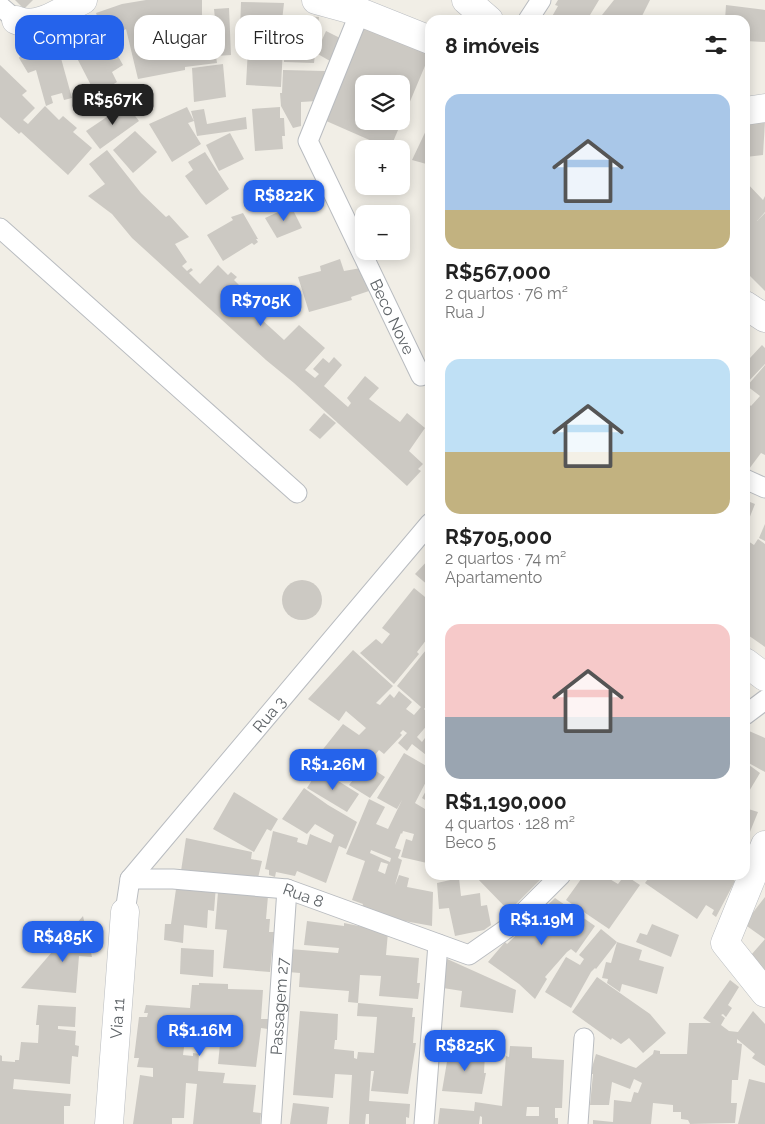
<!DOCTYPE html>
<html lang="pt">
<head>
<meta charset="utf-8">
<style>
  :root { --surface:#fff; --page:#f2f2f2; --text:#222; --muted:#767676; --accent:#2563eb }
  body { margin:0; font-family:Raleway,sans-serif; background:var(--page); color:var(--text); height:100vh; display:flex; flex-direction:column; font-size:19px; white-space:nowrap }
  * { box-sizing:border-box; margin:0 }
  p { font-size:16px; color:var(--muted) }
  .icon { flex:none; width:28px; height:28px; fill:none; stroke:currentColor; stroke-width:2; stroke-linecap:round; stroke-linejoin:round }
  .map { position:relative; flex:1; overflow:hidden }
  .side { position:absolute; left:425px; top:15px; width:325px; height:865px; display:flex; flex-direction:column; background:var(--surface); border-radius:15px; box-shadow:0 2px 12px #0003 }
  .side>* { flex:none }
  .top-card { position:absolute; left:15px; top:15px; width:335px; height:45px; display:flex; gap:10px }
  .tools { position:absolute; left:355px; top:75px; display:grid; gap:10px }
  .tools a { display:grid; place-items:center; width:55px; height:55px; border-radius:10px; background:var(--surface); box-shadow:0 2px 12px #0003; font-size:25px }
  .price { position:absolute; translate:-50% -42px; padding:0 11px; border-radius:10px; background:var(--accent); color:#fff; font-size:16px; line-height:32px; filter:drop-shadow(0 1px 2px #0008) }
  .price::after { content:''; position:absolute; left:50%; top:30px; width:15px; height:11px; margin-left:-8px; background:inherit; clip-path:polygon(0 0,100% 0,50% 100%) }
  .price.on { background:#222; color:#fff }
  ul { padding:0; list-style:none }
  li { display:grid; align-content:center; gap:10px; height:265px; padding:0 20px }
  li span { display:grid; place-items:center; height:155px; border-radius:15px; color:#555 }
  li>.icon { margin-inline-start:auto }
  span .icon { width:90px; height:90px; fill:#fffc; stroke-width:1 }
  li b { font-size:21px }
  h2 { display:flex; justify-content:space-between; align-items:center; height:60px; padding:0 20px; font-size:21px }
  .tag { padding:0 18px; border-radius:15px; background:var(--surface); box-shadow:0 2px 12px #0003; font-size:18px; line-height:45px }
  .tag.on { background:var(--accent); color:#fff }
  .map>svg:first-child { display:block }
</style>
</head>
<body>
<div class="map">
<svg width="765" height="1124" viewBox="0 0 765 1124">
  <rect width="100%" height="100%" fill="#f1eee6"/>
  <g fill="#ccc9c3" fill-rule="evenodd">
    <polygon points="15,0 33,0 24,9"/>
    <polygon points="146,0 202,0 202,20 215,19 214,9 229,8 231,55 216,56 217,63 185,67 185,70 138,79 126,29 110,37 105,27 102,28 123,65 112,72 117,82 96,95 61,27 79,19 88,37 101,28 96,13 122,4"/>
    <polygon points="558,0 599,0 587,20 550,20 558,6 555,5"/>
    <polygon points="614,0 650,0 640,20 598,20"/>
    <polygon points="241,2 284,3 282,21 285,21 286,15 319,17 314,63 284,62 283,47 281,87 246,85 249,30 240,31"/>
    <polygon points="726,5 765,10 765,42 745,41 745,20 725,20"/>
    <path d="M363,26L430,54L390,149L324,120ZM364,84H401V121H364Z"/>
    <polygon points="326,31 340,38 330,61 316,53"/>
    <polygon points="28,47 32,59 59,51 72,98 64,100 62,93 51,96 53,103 46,106 36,70 28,73 19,58 24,48"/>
    <polygon points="223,64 226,97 194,102 192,68"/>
    <polygon points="0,65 27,91 22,95 35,108 23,120 28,124 45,106 59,120 63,116 77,128 73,132 92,148 68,175 21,132 19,134 0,117"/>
    <polygon points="283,70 325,71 317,101 301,102 301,126 293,128 281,106 280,93 282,93"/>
    <polygon points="126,104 139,121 100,149 86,131"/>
    <polygon points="187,107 194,121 191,111 204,109 207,124 246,117 247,129 197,136 194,121 188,123 201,144 172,162 149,124"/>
    <polygon points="280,107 280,118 284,118 285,136 282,136 283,149 255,151 252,109"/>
    <polygon points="745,119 765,121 763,155 746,157"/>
    <polygon points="430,122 430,165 412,160"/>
    <polygon points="135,131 157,152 133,173 113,150"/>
    <polygon points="230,133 244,159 219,171 206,145"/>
    <polygon points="107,150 141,193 166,217 169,215 189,237 175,244 187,262 182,266 187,271 191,268 193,270 189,273 200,284 218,265 228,275 231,272 237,277 234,280 242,288 235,295 284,340 299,325 325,348 305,370 315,378 319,374 313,369 323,358 329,363 334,357 342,365 324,386 348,407 351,403 347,398 365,376 379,388 369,399 400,422 407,413 425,428 409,451 423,464 418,469 421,471 407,486 294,383 266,360 132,238 112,214 88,196 105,184 89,164"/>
    <polygon points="205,152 229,189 206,205 185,176 193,170 188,162"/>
    <polygon points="745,181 763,200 765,196 765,212 757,221 765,213 765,291 745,271"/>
    <polygon points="291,206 302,228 277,238 265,218"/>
    <polygon points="243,213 258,239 256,239 258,242 254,245 252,243 223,261 207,235 233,220 231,217"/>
    <polygon points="340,259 344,271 361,268 369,291 351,297 352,300 309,312 298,277 321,271 320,266"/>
    <polygon points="762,345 765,348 765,364 745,385 745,354 750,358"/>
    <polygon points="765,365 765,455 761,453 746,473 745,401 751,406 760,396 747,386"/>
    <polygon points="324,413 336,423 320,439 309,430"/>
    <polygon points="745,500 755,504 749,519 745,518"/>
    <polygon points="765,524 765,541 759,538"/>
    <polygon points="745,539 754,545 758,539 765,544 765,647 745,633"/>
    <polygon points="430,558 430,587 415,574"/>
    <circle cx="302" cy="600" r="20"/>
    <polygon points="414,588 430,601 430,635 417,652 419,654 394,684 360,653 376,639 382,644 390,634 382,628"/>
    <polygon points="430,645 430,702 424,709 426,711 430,706 430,722 417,737 422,742 430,731 430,758 412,744 407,751 398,743 407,733 403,730 400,733 402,735 384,754 379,750 367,765 385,777 370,798 349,785 353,780 320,753 343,724 359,735 366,728 346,711 339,721 308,699 353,650 393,686 376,703 380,705 390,694 394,698 399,691 412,702 406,709 414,715 421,707 397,686"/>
    <polygon points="749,731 765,738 765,772 745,761 745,738"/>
    <path d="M404,753L430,768V774L415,803L430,812V829L427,863L401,857L406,839L412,841L414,834L403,831L402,834L401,833L395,848L401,850L398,858L402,860L395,885L399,875L409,878L407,887L433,892L432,926L388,918L361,910L363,904L352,900L365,861L346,854L369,799L385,807L376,824L388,829L402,800L397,809L377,798ZM371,850L391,858L390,862L370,853ZM381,862L388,864L385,874L378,871Z"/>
    <polygon points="745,762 760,773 745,798"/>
    <polygon points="319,769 359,794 347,812 307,788"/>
    <polygon points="430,783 430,803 422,798"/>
    <polygon points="304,788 328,805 357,822 346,849 339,846 326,883 297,871 295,876 276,872 275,877 269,875 269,870 265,869 273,831 298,838 297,842 307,845 310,834 331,843 334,835 315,824 307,834 282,819"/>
    <polygon points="234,792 278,819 271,831 267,829 254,852 213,829"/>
    <polygon points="745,808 758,812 745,844"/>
    <polygon points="186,838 252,852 251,859 262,861 258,878 181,871"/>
    <polygon points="474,875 542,875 538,879 540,880 509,911"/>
    <polygon points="584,875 603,875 618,884 625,875 640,885 609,929 566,900"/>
    <polygon points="651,875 728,875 735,881 716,917 712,914 714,910 706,905 697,919 645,883"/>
    <polygon points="459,878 461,896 480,893 481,906 487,905 491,925 484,930 455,936 449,908 439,909 437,883"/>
    <polygon points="177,882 216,886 214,911 208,910 207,928 184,925 183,943 164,940 165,924 171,924"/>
    <polygon points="218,892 268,896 266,919 270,919 269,932 274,932 270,972 223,968 227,930 215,929"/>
    <polygon points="765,897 765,974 751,955 765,939 744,924"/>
    <polygon points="555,898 595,926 576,953 571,949 567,952 545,977 547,979 535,999 519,984 488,962 505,942 507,944"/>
    <polygon points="83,916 92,957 79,956 76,993 21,988"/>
    <polygon points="307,921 344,926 344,923 388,932 386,955 419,958 417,983 420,983 418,999 379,996 381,976 360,975 358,1003 348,1002 349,991 299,987 300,973 288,972 290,949 338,953 339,948 304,945"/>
    <polygon points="652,924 679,935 671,957 636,942 640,933 647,935"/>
    <polygon points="601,929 617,942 596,969 595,968 591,972 571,1008 545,992 566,957 580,965 584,959 579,955"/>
    <polygon points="617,942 642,950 639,960 664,967 657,994 622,984 620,992 607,983 608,979 602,978 606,962 611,963"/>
    <polygon points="181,948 214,950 213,977 180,974"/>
    <polygon points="445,958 516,990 513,1013 460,1007 462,991 443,988"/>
    <polygon points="597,977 650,1014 666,1033 643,1053 629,1038 621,1044 612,1038 611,1040 572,1012"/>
    <polygon points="730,980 739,987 728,1005 732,1008 726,1017 723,1014 721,1015 725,1018 721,1025 729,1031 738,1032 753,1011 765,1024 765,1066 752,1058 755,1054 737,1039 737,1043 742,1044 738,1080 732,1080 731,1103 737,1103 735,1123 690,1124 688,1120 681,1119 681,1112 673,1112 673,1105 653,1103 651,1124 593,1124 593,1120 613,1122 614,1100 631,1102 634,1092 638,1093 642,1083 634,1079 630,1089 612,1082 609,1105 590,1105 593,1074 590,1074 596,1054 636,1068 653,1054 654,1050 660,1051 660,1054 687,1054 689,1023 711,1023 703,1018"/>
    <polygon points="199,983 228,984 228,989 263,990 261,1019 269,1019 268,1029 261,1028 256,1067 218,1064 220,1044 200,1043 201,1030 183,1028 184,1022 181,1022 179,1046 184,1047 183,1055 193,1056 193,1053 199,1054 198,1071 225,1073 223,1083 256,1085 253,1112 261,1113 260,1124 193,1124 197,1084 186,1083 184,1118 172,1118 172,1124 133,1124 140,1075 153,1077 153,1068 137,1067 139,1058 134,1058 139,1017 147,1017 148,1013 144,1013 146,1005 190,1008 192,985 199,985"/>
    <polygon points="358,1003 413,1008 412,1017 415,1017 413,1043 416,1043 408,1094 371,1091 374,1071 371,1071 369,1101 410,1104 409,1118 406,1117 406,1124 369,1124 369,1114 366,1114 365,1124 349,1124 352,1075 335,1074 333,1098 293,1095 300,1011 338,1014 337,1040 335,1040 334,1049 354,1051 354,1058 357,1059 358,1052 374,1053 377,1017 357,1016"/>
    <polygon points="38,1005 76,1007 75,1027 58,1026 58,1029 76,1031 75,1045 79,1046 78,1057 72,1056 70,1084 14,1079 13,1089 71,1094 70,1106 64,1106 64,1124 0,1124 0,1055 2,1056 2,1061 15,1062 15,1060 19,1060 21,1042 38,1043 39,1025 36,1025"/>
    <path d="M510,1046L532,1047V1058L564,1060L562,1108H555V1118H558V1124H482V1117L480,1116L479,1124H438L440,1108L474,1111L475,1102L502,1106L506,1056L509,1057ZM527,1107H539V1116H526Z"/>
    <polygon points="449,1050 485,1053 484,1073 486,1073 482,1094 442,1091"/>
    <polygon points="749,1079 765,1083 765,1124 738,1124"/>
    <polygon points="293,1103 329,1107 327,1124 290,1124"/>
  </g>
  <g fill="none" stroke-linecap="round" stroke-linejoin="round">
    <defs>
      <g id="service">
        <polyline points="0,6 16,20"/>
        <path id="s1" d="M360,12L308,141L421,376"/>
        <polyline points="528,20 541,0"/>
        <polyline points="0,228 297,493"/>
        <polyline points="745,479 765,488"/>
        <polyline points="745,715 765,700"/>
        <path id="s2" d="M130,879H173L287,889L469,955L509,927L561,875"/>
        <path id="s3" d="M125,912L130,879L430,523"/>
        <path id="s4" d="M271,1124L287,889"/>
        <polyline points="424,1124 438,944"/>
        <polyline points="578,1124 584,1038"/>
      </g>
      <g id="minor">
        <polyline points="316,0 360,12 430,40"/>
        <path d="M16,20C38,30 62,10 83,0"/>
        <polyline points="745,111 765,108"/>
        <polyline points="745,662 765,677"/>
        <polyline points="765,845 725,943 765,993"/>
        <path id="s5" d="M109,1124L125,912"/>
      </g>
      <g id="tertiary">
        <polyline points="466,0 489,20"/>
        <polyline points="745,305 765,318"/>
      </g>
    </defs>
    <use href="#service" stroke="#b9bcc0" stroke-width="21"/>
    <use href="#minor" stroke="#b9bcc0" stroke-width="29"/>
    <use href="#tertiary" stroke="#b9bcc0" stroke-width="29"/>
    <use href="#service" stroke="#fff" stroke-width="19"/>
    <use href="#minor" stroke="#fff" stroke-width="28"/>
    <use href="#tertiary" stroke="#fff" stroke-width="28"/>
  </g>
  <g text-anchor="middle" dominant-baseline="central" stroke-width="4" stroke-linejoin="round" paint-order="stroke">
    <g font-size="16" fill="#5e6367" stroke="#fff">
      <text stroke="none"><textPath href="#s1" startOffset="334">Beco Nove</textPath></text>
      <text stroke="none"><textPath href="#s3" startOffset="249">Rua 3</textPath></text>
      <text stroke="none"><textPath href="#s2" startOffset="175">Rua 8</textPath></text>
      <text stroke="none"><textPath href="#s4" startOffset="118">Passagem 27</textPath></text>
      <text stroke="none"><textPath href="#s5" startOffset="106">Via 11</textPath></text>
    </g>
  </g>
</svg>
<div class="tools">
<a><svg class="icon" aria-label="layers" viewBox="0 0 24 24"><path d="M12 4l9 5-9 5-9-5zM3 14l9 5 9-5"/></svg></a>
<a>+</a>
<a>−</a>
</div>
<b class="price on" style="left:113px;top:126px">R$567K</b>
<b class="price" style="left:284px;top:222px">R$822K</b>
<b class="price" style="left:261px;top:327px">R$705K</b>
<b class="price" style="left:333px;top:791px">R$1.26M</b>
<b class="price" style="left:542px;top:946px">R$1.19M</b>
<b class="price" style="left:63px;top:963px">R$485K</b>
<b class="price" style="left:200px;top:1057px">R$1.16M</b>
<b class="price" style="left:465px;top:1072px">R$825K</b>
<div class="top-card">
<a class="tag on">Comprar</a>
<a class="tag">Alugar</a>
<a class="tag">Filtros</a>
</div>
<section class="side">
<h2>8 imóveis<svg class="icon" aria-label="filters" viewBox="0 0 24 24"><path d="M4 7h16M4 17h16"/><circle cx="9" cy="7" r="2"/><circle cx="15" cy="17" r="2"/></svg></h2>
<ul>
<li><span style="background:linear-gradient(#a9c7e8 75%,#c2b280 0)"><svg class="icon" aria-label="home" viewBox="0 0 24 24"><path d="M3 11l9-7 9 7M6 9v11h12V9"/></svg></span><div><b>R$567,000</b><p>2 quartos · 76 m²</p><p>Rua J</p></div></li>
<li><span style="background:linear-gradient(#bfe0f5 60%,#c2b280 0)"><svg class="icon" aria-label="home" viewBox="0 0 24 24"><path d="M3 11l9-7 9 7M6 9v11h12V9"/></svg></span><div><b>R$705,000</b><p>2 quartos · 74 m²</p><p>Apartamento</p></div></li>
<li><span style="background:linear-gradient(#f6c9c9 60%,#9aa5b1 0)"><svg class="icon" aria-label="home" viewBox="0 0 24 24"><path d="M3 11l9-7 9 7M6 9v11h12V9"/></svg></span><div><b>R$1,190,000</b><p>4 quartos · 128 m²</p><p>Beco 5</p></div></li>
</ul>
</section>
</div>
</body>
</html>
